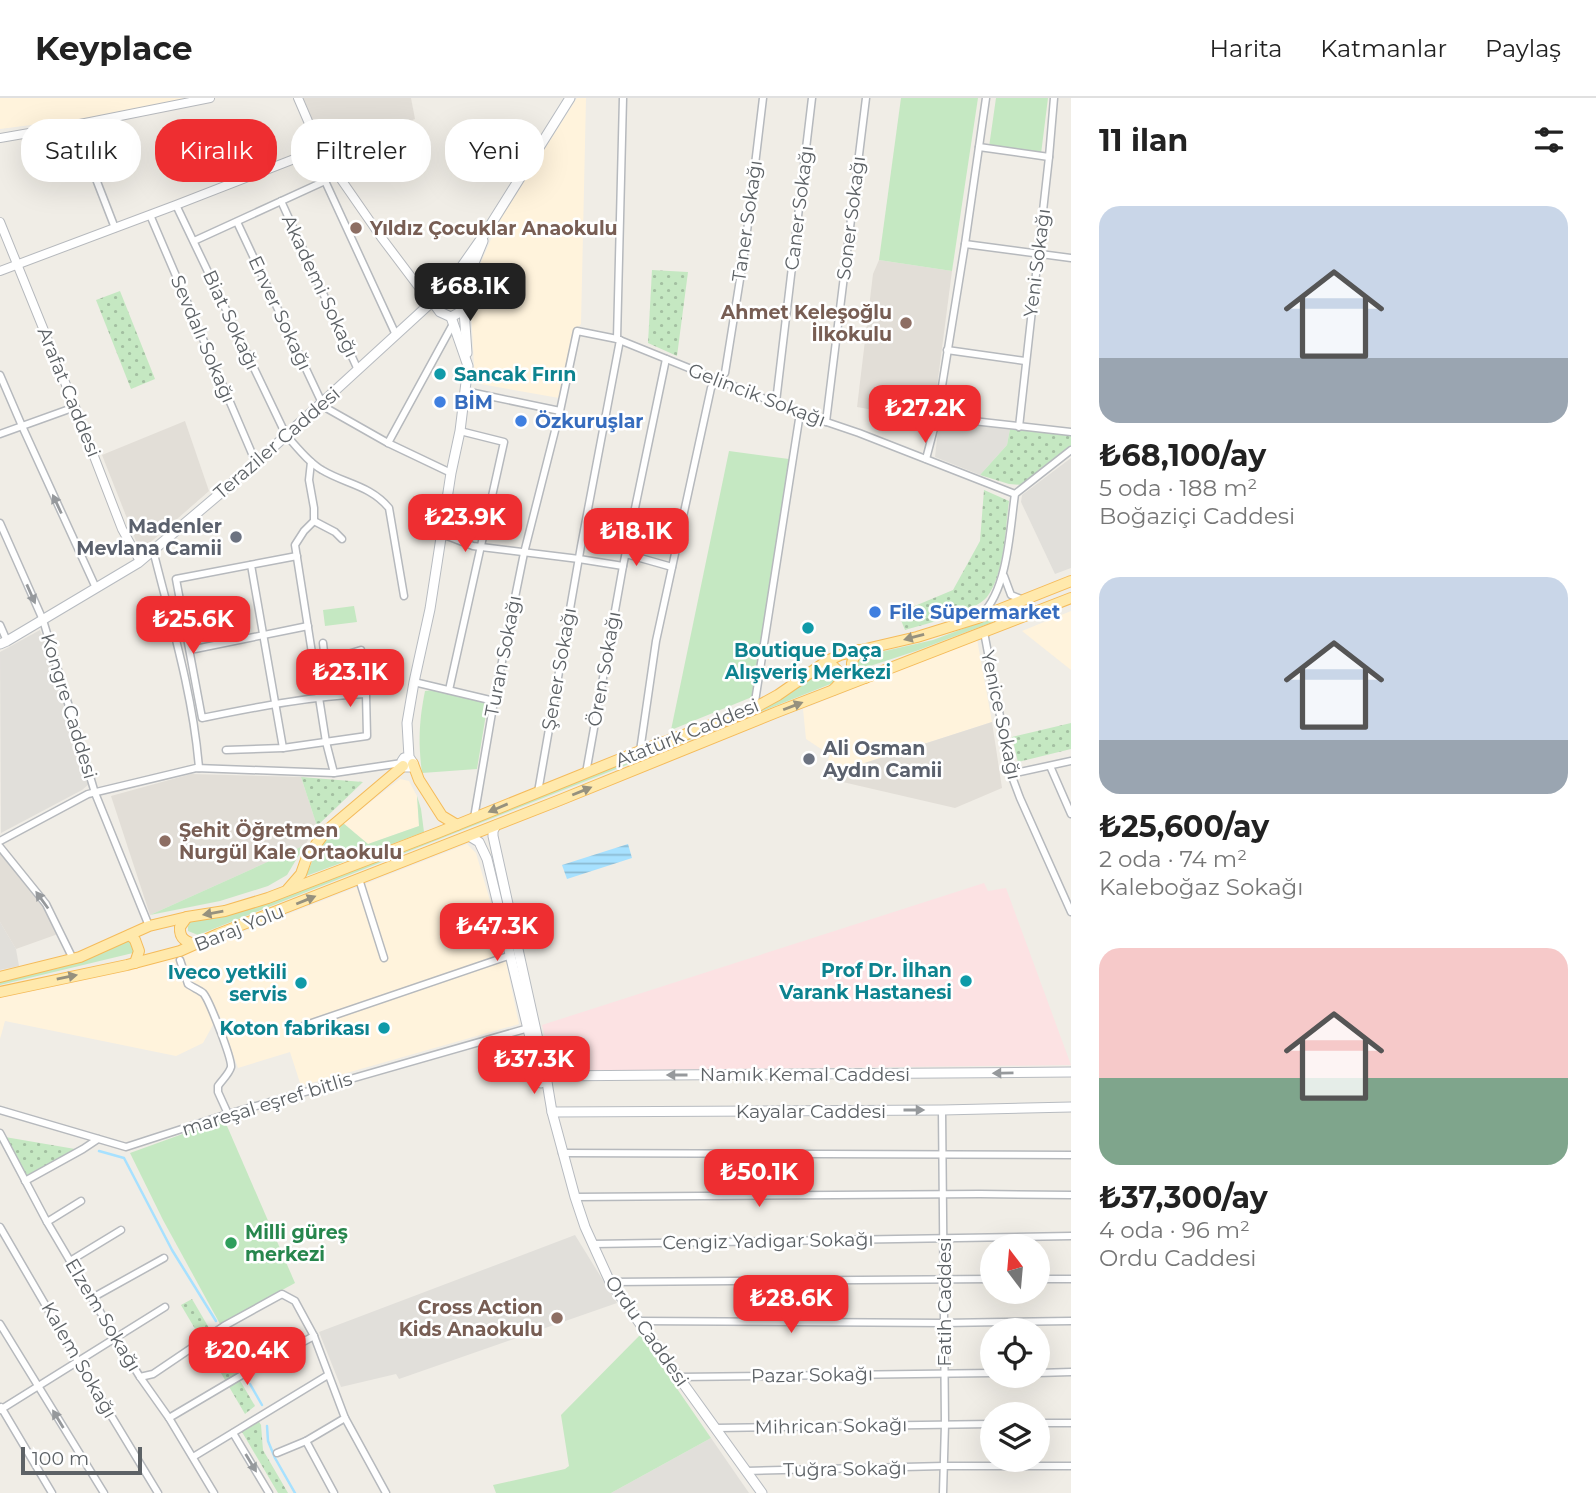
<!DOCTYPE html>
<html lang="tr">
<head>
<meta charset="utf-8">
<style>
  :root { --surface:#fff; --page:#f2f2f2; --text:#222; --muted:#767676; --line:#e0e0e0; --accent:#ee2e31 }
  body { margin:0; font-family:Montserrat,sans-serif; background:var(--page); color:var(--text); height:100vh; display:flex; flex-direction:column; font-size:26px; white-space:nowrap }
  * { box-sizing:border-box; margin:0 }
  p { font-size:23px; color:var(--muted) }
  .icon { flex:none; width:38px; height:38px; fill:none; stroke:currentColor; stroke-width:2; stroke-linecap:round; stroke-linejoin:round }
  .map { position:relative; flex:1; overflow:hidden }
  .panel { display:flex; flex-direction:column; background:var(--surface); width:525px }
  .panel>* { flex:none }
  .banner { position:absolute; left:21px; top:21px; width:665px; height:63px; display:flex; gap:14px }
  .needle { width:46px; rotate:344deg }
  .fabs { position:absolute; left:980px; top:1136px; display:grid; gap:14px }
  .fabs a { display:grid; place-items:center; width:70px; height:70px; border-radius:50%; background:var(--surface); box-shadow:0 7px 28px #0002; font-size:35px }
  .scale { position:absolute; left:21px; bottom:18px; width:121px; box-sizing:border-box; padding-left:7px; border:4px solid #5d6266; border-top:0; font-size:19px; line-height:24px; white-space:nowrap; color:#5d6266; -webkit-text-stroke:5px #fff; paint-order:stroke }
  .price { position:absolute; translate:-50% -60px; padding:0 16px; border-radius:14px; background:var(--accent); color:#fff; font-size:23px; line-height:46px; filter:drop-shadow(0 2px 4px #0008) }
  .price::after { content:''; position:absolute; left:50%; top:42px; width:21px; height:16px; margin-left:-10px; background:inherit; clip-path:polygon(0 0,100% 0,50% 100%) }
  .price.on { background:#222; color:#fff }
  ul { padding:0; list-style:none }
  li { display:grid; align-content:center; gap:14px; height:371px; padding:0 28px }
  li span { display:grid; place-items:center; height:217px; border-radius:21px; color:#555 }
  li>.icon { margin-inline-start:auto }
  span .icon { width:126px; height:126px; fill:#fffc; stroke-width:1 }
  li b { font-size:30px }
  h2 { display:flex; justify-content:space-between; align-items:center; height:84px; padding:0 28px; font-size:30px }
  .chip { padding:0 24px; border-radius:28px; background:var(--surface); box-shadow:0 7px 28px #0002; font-size:24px; line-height:63px }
  .chip.on { background:var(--accent); color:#fff }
  header { display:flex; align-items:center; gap:42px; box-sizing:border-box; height:98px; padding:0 35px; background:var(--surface); border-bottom:2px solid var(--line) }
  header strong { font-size:33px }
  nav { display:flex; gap:38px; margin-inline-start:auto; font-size:24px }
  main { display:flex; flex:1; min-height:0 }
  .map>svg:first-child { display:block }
</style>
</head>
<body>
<header>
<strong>Keyplace</strong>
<nav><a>Harita</a><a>Katmanlar</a><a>Paylaş</a></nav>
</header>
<main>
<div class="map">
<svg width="1071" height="1395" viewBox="0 0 1071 1395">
  <defs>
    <pattern id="park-dots" width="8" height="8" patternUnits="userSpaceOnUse" patternTransform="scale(1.75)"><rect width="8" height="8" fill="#c5e8c2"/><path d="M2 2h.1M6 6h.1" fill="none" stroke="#a3bfa1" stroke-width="1.8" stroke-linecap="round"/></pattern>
    <pattern id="water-rules" width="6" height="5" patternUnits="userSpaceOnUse" patternTransform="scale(1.75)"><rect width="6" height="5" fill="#a7e1ff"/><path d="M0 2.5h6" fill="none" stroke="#8bbad2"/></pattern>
  </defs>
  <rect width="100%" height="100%" fill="#f0ede6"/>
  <g fill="#fff3dc">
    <polygon points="0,0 191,0 139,13 0,31"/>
    <polygon points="577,0 586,0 581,226 575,233 559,300 475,285 471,212 478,171 499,123"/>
    <polygon points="1071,513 1071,572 1022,533"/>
    <polygon points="977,541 992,624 821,679 830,657 806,641 803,611"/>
    <polygon points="400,681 409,683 417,698 419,728 368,746 343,725"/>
    <polygon points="467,746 476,755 501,840 519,926 301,988 290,954 238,970 219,916 203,945 176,958 5,923 0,941 0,900 118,872 194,853"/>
  </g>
  <g fill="#e1dfda">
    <polygon points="939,323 1010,331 1007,347 980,377 935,359"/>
    <polygon points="1071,360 1071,470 1055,476 1021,404 1022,397"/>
    <polygon points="40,532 96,680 82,692 1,735 0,554"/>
    <polygon points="0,824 16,851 19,868 0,872"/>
    <polygon points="575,1137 617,1205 399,1281 396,1276 341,1289 319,1234"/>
    <polygon points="711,1340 749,1395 611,1395"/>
  </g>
  <g fill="#e2ded7">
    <polygon points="302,0 411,0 415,21 331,54 307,13"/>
    <polygon points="879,162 952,173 935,304 907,318 857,309 873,176"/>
    <polygon points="185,323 209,393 145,449 138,448 102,357"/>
    <polygon points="992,624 1002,690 955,710 821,679"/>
    <polygon points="191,676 301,679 317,728 305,747 150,817 111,698"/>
    <polygon points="0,753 21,775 43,808 58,836 16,851 0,824"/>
  </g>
  <polygon fill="#fce2e3" points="984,785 988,793 1006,790 1071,967 560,973 555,972 552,968 542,927"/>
  <g fill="#c5e8c2">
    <polygon points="901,0 978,0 952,173 879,162"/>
    <polygon points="996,0 1048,0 1041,56 989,49"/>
    <polygon points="729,353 789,361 752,599 671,632"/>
    <polygon points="354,508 357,524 325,528 323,512"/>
    <polygon points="997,518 998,522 916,553 864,570 858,569 855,565 859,559 933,542"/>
    <polygon points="825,571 834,573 835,578 833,585 198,837 188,833 188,828 192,822 227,818 331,780 766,608"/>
    <path d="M433,592L488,604L477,671L422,675C418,644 419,623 425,593Z"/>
    <polygon points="417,698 421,711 424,734 306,778 319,747 343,725 368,746 419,728"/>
    <polygon points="305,747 287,777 268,788 220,803 150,817"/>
    <polygon points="128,841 134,848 133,855 0,887 0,884 59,870 99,855"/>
    <polygon points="224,1021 295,1185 220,1226 163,1122 130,1055"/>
    <polygon points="640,1237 711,1340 611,1395 496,1395 493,1387 565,1371 569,1368 561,1317"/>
  </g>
  <g fill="url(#park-dots)">
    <polygon points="652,172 688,174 677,258 648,245"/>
    <polygon points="120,193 155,281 131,291 96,202"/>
    <polygon points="1010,331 1071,336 1071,349 1022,387 1009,386 980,377 1007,347"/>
    <path d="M984,392L1009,403C1005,432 1005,475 987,499C975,514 925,526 905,532L898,515L953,492L980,443Z"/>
    <polygon points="1071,625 1071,651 1018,664 1012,639"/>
    <polygon points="301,679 363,684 317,728"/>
    <polygon points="5,1039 75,1051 28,1080"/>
    <polygon points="192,1201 255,1308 245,1316 181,1207"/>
    <polygon points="258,1322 261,1327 263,1352 288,1395 278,1395 242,1334"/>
  </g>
  <polygon fill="url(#water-rules)" points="628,746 632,760 567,781 562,767"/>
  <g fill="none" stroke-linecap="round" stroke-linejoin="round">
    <g stroke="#a7e1ff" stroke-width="2.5">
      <polyline points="99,1053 124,1060 172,1152 216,1223"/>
      <polyline points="224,1238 243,1271"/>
      <polyline points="250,1286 262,1307"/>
      <polyline points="267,1328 268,1343 275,1360 295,1395"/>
    </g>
    <defs>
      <g id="minor">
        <polyline points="75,27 115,130"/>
        <polyline points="979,49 1049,59"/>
        <polyline points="281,103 358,272"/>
        <path d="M176,107L286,337C297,349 308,364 322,372C345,386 370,387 389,410L404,498"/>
        <polyline points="150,117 256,365"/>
        <polyline points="237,124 322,305 328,311 388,345 451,375"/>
        <polyline points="194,143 325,83 396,237"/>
        <polyline points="965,146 1071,160"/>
        <polyline points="617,241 623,0"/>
        <polyline points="947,252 1025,263"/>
        <polyline points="0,277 22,328 96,490"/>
        <polyline points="465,293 560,313"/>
        <polyline points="776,304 812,0"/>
        <polyline points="937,319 1071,334"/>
        <polyline points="826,324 866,0"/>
        <polyline points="1019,329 1049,59 1054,0"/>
        <polyline points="0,336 75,309"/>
        <polyline points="388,345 453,226"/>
        <polyline points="926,361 937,319 965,146 986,0"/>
        <polyline points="311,364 309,382 314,410 314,423 304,433 295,447 326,644 334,675"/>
        <polyline points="314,423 335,434 342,441"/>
        <polyline points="0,425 43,522 95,695 149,828"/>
        <polyline points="442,436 473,448 579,461 623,468"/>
        <path d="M153,452C171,524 193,596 199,670"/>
        <polyline points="626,456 672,469"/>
        <polyline points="251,467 283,650"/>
        <polyline points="1004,478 1011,497 1021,501"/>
        <path d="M982,516C1008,491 1010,430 1015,396L1071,352"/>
        <polyline points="0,527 7,543"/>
        <polyline points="984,534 1011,676 1020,700 1071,814"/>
        <polyline points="190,552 308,528"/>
        <polyline points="325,563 361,552"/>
        <polyline points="316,573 325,563 323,545"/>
        <polyline points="414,584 494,603"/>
        <polyline points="449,592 504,344 460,333"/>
        <polyline points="754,610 800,315"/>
        <path d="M226,652L283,650L367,638L366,596C311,598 257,609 202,620L176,481L297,458"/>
        <polyline points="640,653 656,543 711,290 717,281 725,275 745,150 763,0"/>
        <polyline points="1050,668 1071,716"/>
        <polyline points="586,675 623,468 666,261"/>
        <polyline points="1011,676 1071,663"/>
        <polyline points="538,694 581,448 620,242"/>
        <polyline points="474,720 494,603 524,455 560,313 577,233 617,241 800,315 859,335 1015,396"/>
        <polyline points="0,743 88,696 196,670 334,675 402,665"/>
        <polyline points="0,749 46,806 73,861"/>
        <polyline points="359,781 384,860"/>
        <path d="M180,862L188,886C192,889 199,892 203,895C209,901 232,961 231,969C229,976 222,982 218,988V994L228,1016"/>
        <polyline points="297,930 511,857"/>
        <polyline points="0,1012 126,1049 228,1016 532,929"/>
        <polyline points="942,1012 945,1326 943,1395"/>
        <polyline points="0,1035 47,1124 115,1239 140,1279 169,1320 214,1395"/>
        <polyline points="562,1055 1071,1057"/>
        <polyline points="25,1083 83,1051 98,1041"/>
        <polyline points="575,1099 980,1096 1071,1097"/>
        <polyline points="47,1124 81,1103"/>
        <polyline points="0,1129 78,1263 158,1395"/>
        <polyline points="593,1146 1071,1138"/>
        <polyline points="70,1163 121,1132"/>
        <polyline points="1038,1181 1071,1181"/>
        <polyline points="610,1184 992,1181"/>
        <polyline points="92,1200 164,1160"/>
        <polyline points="638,1223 944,1225 1071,1223"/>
        <polyline points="0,1226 104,1395"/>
        <polyline points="1038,1275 1071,1274"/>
        <polyline points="140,1279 153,1276 224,1228 282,1196 295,1203 314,1238 345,1320 306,1343 334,1395"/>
        <polyline points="679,1279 992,1275"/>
        <polyline points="1,1309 52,1395"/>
        <polyline points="0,1312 165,1209"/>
        <polyline points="169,1320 247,1274 314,1238"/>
        <polyline points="345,1320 386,1395"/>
        <polyline points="1038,1325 1071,1325"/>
        <polyline points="716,1330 992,1326"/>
        <polyline points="233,1335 269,1395"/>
        <polyline points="277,1355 306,1343"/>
        <polyline points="193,1359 328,1277"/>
        <polyline points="746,1373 944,1368 1071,1368"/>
      </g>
      <g id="tertiary">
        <polyline points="298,0 320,51 381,139 421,192 432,203"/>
        <polyline points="0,40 75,27 210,0"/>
        <polyline points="0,124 75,309 122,431 140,463"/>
        <polyline points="0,173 176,107 320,51"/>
        <polyline points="414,181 430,189 446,191"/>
      </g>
      <g id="secondary">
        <path d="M446,191C454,190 458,192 463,198L467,255"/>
        <polyline points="432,203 440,214 451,219"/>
        <polyline points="451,219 462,213 474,165 483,143"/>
        <polyline points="0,546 7,543 138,465 256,365 446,191 488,131 570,0"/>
        <polyline points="409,659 404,660 402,663 405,669 410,669 413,665 409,659 407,625 414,584 430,511 451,375 460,333 468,268 451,219"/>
        <polyline points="496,727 493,733 493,738 546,978 552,1014 575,1099 585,1129 610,1184 762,1395"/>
        <polyline points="469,738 479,744 487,761 541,985"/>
        <polyline points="540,981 546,978 1071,974"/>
        <polyline points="552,1014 942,1012 1071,1009"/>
      </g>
      <g id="primary">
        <path d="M858,552C849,567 849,570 865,580"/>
        <path d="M827,563C839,573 848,579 833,592"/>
        <polyline points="413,666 419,682 442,718 457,727"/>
        <polyline points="288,791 301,776 307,759 325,734 403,668"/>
        <path d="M187,819L180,829C179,841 187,845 197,846"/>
        <polyline points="130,837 135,842 139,853 135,865"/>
        <polyline points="0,879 80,859 149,828 187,819 225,813 268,800 437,735 640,653 747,614 778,597 827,563 840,557 917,539 978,520 1071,483"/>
        <polyline points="0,894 127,867 180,853 218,836 560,702 777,614 1071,500"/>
      </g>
    </defs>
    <use href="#minor" stroke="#b6b9bd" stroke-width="9"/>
    <use href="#tertiary" stroke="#b6b9bd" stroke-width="10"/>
    <use href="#secondary" stroke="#b7bbc0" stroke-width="11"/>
    <use href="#primary" stroke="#f5bb5a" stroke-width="12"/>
    <use href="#minor" stroke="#fff" stroke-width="6"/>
    <use href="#tertiary" stroke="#fff" stroke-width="8"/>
    <use href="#secondary" stroke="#fff" stroke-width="9"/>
    <use href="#primary" stroke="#ffe9ac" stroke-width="10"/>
  </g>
  <defs><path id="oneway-solid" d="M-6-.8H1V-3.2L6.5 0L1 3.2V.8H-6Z" transform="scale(1.75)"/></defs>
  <g fill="#96999c">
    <use href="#oneway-solid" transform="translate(57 406) rotate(-115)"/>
    <use href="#oneway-solid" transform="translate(31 496) rotate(66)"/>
    <use href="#oneway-solid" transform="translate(42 802) rotate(-126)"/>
    <use href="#oneway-solid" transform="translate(1003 975) rotate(179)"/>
    <use href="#oneway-solid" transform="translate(677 977) rotate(180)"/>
    <use href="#oneway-solid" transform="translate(914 1012)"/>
    <use href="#oneway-solid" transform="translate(58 1321) rotate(-121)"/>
    <use href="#oneway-solid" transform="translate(251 1365) rotate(59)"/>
  </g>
  <g fill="#96917e">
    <use href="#oneway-solid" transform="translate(914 539) rotate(165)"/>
    <use href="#oneway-solid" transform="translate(793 608) rotate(-21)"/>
    <use href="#oneway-solid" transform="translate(582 693) rotate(-22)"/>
    <use href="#oneway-solid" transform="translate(498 710) rotate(157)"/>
    <use href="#oneway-solid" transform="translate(306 802) rotate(-22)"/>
    <use href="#oneway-solid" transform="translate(213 815) rotate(170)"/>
    <use href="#oneway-solid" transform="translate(67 879) rotate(-12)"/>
  </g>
  <g fill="#8d6e63" stroke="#fff" stroke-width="2.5">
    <circle cx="356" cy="130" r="7"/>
    <circle cx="906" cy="225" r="7"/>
    <circle cx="165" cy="743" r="7"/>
    <circle cx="557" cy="1220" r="7"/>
  </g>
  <g fill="#0f9aa8" stroke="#fff" stroke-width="2.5">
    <circle cx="440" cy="276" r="7"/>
    <circle cx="808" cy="530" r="7"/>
    <circle cx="966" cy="883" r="7"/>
    <circle cx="301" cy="885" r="7"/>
    <circle cx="384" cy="930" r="7"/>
  </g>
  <g fill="#3f7fe0" stroke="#fff" stroke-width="2.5">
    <circle cx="440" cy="304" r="7"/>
    <circle cx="521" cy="323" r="7"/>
    <circle cx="875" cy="514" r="7"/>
  </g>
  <g fill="#6b7280" stroke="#fff" stroke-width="2.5">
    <circle cx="236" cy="439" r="7"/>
    <circle cx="809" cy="661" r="7"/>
  </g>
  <circle fill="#2e9e5b" stroke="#fff" stroke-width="2.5" cx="231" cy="1145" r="7"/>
  <g text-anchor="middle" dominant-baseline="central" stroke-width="5" stroke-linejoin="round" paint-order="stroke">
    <g font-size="19" fill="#5d6266" stroke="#fff">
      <text transform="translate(799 110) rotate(-83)">Caner Sokağı</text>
      <text transform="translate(851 120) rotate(-83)">Soner Sokağı</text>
      <text transform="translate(747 123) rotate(-82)">Taner Sokağı</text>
      <text transform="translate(1037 165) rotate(-83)">Yeni Sokağı</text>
      <text transform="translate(320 188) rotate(65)">Akademi Sokağı</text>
      <text transform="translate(280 215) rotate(65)">Enver Sokağı</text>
      <text transform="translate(231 222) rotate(65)">Biat Sokağı</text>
      <text transform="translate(203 241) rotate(67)">Sevdalı Sokağı</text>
      <text transform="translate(69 294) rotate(68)">Arafat Caddesi</text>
      <text transform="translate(757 297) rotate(21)">Gelincik Sokağı</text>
      <text transform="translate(277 345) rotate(-41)">Teraziler Caddesi</text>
      <text transform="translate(503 558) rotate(-79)">Turan Sokağı</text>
      <text transform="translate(559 571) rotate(-80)">Şener Sokağı</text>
      <text transform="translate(604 571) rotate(-80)">Ören Sokağı</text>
      <text transform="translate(69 608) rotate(73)">Kongre Caddesi</text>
      <text transform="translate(1001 617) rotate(78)">Yenice Sokağı</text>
      <text transform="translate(687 635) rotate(-22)">Atatürk Caddesi</text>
      <text transform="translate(239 830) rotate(-22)">Baraj Yolu</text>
      <text x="805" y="976">Namık Kemal Caddesi</text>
      <text transform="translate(267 1006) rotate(-17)">mareşal eşref bitlis</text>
      <text x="811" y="1013">Kayalar Caddesi</text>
      <text transform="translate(768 1143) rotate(-1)">Cengiz Yadigar Sokağı</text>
      <text transform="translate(944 1204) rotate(-90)">Fatih Caddesi</text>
      <text transform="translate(103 1217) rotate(59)">Elzem Sokağı</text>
      <text transform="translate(647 1233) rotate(55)">Ordu Caddesi</text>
      <text transform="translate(79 1262) rotate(60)">Kalem Sokağı</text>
      <text transform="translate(812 1277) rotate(-1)">Pazar Sokağı</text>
      <text transform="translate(831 1328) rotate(-1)">Mihrican Sokağı</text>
      <text transform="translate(845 1371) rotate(-1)">Tuğra Sokağı</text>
    </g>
    <g font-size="19" font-weight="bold" fill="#785e54" stroke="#fff" text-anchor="start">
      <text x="370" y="130">Yıldız Çocuklar Anaokulu</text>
      <text x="892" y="214" text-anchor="end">Ahmet Keleşoğlu<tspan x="892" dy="22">İlkokulu</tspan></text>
      <text x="179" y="732">Şehit Öğretmen<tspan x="179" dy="22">Nurgül Kale Ortaokulu</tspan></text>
      <text x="543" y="1209" text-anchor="end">Cross Action<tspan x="543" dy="22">Kids Anaokulu</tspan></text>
    </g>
    <g font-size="19" font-weight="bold" fill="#0d838f" stroke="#fff" text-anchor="end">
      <text x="454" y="276" text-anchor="start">Sancak Fırın</text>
      <text x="808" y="552" text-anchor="middle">Boutique Daça<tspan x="808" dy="22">Alışveriş Merkezi</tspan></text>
      <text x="952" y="872">Prof Dr. İlhan<tspan x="952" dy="22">Varank Hastanesi</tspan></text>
      <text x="287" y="874">Iveco yetkili<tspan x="287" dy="22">servis</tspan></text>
      <text x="370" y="930">Koton fabrikası</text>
    </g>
    <g font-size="19" font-weight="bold" fill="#366cbe" stroke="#fff" text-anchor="start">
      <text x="454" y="304">BİM</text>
      <text x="535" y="323">Özkuruşlar</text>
      <text x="889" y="514">File Süpermarket</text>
    </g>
    <g font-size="19" font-weight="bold" fill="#5b616d" stroke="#fff" text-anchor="end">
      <text x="222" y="428">Madenler<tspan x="222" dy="22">Mevlana Camii</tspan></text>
      <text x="823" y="650" text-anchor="start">Ali Osman<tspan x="823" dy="22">Aydın Camii</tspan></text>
    </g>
    <g font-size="19" font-weight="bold" fill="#27864d" stroke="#fff" text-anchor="start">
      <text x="245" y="1134">Milli güreş<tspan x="245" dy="22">merkezi</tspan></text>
    </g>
  </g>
</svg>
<div class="fabs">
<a><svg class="needle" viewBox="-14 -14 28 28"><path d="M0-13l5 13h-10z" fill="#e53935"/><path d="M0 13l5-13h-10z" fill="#767676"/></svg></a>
<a><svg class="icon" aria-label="locate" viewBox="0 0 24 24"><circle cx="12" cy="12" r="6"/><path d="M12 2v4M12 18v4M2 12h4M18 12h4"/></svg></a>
<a><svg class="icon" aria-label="layers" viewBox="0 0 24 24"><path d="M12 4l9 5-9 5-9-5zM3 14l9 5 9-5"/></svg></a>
</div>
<div class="scale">100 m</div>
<b class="price on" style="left:470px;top:225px">₺68.1K</b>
<b class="price" style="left:925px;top:347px">₺27.2K</b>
<b class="price" style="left:465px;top:456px">₺23.9K</b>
<b class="price" style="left:636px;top:470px">₺18.1K</b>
<b class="price" style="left:193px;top:558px">₺25.6K</b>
<b class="price" style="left:350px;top:611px">₺23.1K</b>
<b class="price" style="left:497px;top:865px">₺47.3K</b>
<b class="price" style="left:534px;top:998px">₺37.3K</b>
<b class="price" style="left:759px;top:1111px">₺50.1K</b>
<b class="price" style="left:791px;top:1237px">₺28.6K</b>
<b class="price" style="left:247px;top:1289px">₺20.4K</b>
<div class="banner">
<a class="chip">Satılık</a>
<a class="chip on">Kiralık</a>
<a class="chip">Filtreler</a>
<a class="chip">Yeni</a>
</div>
</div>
<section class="panel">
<h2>11 ilan<svg class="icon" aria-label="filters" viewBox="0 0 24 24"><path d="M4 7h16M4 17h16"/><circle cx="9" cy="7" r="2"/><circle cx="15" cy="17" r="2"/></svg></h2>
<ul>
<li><span style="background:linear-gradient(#c9d6e8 70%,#9aa5b1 0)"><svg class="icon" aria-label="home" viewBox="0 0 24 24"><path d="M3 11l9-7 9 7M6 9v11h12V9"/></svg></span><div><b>₺68,100/ay</b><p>5 oda · 188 m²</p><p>Boğaziçi Caddesi</p></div></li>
<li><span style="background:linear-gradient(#c9d6e8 75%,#9aa5b1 0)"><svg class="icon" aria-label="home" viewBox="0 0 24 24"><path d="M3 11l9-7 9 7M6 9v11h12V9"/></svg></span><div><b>₺25,600/ay</b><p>2 oda · 74 m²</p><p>Kaleboğaz Sokağı</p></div></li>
<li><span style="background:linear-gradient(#f6c9c9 60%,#7fa58c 0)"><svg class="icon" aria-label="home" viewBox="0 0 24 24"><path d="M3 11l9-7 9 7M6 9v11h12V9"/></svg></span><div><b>₺37,300/ay</b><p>4 oda · 96 m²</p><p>Ordu Caddesi</p></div></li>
</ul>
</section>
</main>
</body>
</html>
